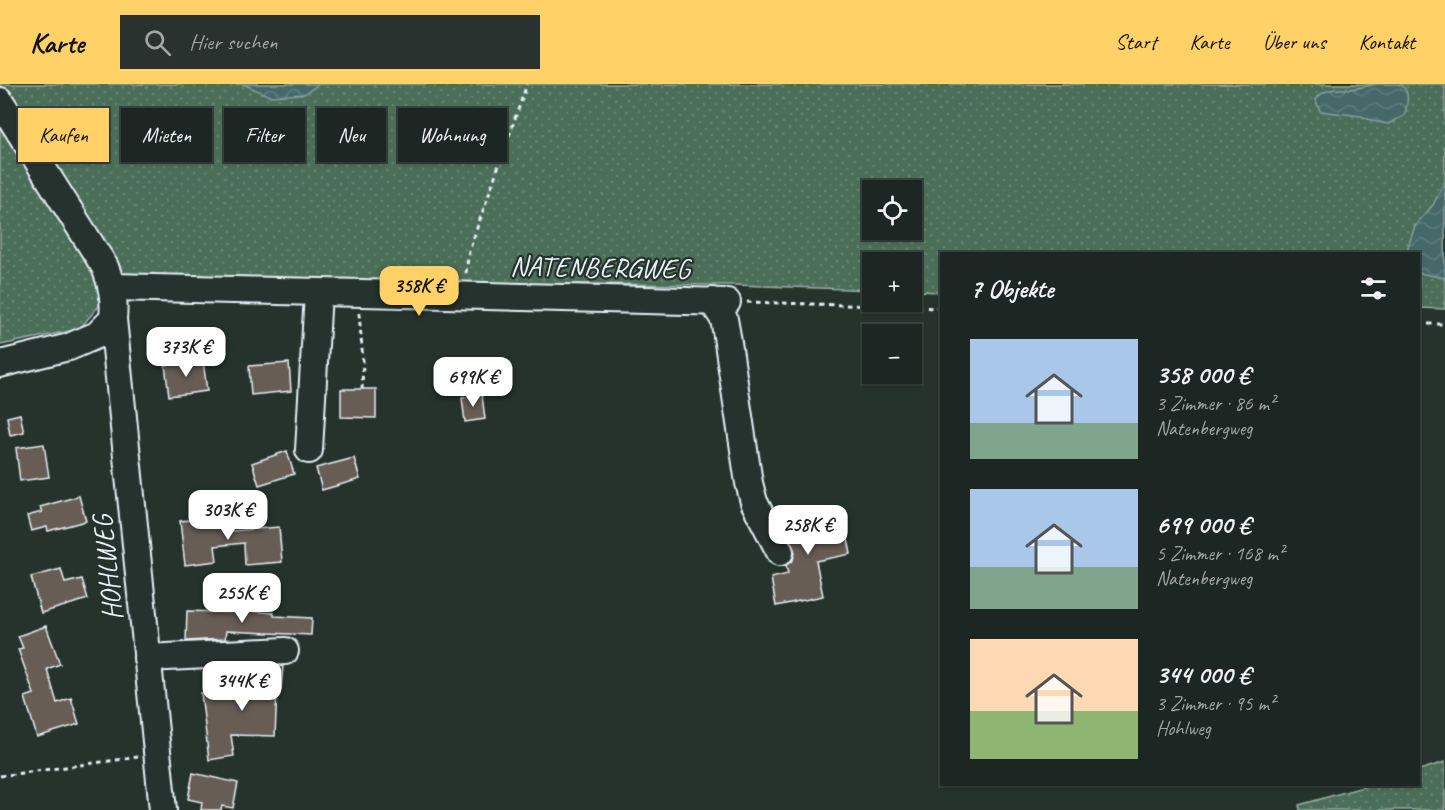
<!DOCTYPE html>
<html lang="de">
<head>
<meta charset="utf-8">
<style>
  :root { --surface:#1c2622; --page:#29322f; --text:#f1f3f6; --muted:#a0a5a5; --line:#3a4340; --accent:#ffd166 }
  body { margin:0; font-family:Caveat,sans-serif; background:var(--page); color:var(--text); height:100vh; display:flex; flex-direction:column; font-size:22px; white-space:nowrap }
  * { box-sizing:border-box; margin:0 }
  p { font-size:20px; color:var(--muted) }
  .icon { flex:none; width:33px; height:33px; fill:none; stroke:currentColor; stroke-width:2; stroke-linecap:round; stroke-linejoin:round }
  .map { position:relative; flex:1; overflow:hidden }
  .panel { position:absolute; left:940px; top:168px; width:480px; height:534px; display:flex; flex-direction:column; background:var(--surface); border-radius:0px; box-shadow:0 2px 4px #0004,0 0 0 2px var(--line) }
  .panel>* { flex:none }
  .hud { position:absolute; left:18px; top:24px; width:570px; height:54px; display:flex; gap:12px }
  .buttons { position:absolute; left:862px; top:96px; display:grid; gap:12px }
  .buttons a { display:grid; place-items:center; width:60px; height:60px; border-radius:0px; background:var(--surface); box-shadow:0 2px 4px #0004,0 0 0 2px var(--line); font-size:30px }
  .price { position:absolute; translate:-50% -51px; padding:0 14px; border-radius:12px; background:#fff; color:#222; font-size:20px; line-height:39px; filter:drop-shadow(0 2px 3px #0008) }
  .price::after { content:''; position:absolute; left:50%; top:36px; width:18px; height:14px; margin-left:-9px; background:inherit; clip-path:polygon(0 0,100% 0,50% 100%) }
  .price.on { background:var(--accent); color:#111 }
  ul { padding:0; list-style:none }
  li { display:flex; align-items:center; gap:18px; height:150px; padding:0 30px }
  li span { display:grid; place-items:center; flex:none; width:168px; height:120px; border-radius:0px; color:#555 }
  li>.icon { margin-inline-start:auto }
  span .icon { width:72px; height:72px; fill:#fffc; stroke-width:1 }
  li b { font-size:26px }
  h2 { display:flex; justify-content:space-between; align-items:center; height:72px; padding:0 30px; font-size:26px }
  .chip { padding:0 21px; border-radius:0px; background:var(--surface); box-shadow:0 2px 4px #0004,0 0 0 2px var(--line); font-size:21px; line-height:54px }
  .chip.on { background:var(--accent); color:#111 }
  header { display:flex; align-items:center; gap:36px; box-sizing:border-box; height:84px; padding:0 30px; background:var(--accent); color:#111 }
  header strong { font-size:28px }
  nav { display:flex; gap:33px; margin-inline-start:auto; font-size:21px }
  .search { width:420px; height:54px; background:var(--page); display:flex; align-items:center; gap:15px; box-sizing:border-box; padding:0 21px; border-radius:0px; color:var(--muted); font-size:22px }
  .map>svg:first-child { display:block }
</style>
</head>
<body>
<header>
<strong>Karte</strong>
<div class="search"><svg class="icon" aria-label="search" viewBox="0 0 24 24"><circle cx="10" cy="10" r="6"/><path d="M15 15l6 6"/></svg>Hier suchen</div>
<nav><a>Start</a><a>Karte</a><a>Über uns</a><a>Kontakt</a></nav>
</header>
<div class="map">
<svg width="1445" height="726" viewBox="0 0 1445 726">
  <defs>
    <pattern id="grass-dots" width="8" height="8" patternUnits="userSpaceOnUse" patternTransform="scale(1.5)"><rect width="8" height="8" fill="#4c6e59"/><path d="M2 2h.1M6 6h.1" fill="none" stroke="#668372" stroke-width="1.8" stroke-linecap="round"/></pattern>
    <pattern id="water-waves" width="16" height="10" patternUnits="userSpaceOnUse" patternTransform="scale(1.5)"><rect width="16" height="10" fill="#446868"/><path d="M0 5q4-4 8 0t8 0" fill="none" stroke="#5f7e7e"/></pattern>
  </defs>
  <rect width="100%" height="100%" fill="#26332d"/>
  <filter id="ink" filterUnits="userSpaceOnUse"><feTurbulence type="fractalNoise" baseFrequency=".0167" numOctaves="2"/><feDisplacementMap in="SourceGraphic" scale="12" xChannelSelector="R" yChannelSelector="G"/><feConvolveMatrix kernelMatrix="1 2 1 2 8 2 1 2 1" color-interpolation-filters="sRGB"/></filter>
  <g filter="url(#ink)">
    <g fill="url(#grass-dots)" stroke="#9ab0a8" stroke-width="1.5" fill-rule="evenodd">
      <path d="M0,0H1445V225L1419,224V170H942V208L912,207V178H873V206L734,201L121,197L79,245L0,261ZM873,106H912V146H873Z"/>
      <polygon points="1445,678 1445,726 1300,726 1299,721 1370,701 1419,700 1419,686"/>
    </g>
    <g fill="url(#water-waves)" stroke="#869fa2" stroke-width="1.5">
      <polygon points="243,0 319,0 304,10 270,12"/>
      <path d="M1377,0C1383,0 1393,0 1398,0C1412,4 1407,23 1404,32L1388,40L1373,37L1361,32L1320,27L1316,16C1325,1 1341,7 1357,4C1364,3 1371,1 1377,0Z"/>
      <polygon points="1445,101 1445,194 1419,189 1419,170 1406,169 1415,142 1433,121 1442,102"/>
    </g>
    <g fill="#685d54" stroke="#e8f1f8" stroke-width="1.5">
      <polygon points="203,276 207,307 169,312 165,281"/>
      <polygon points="289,279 291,307 251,311 249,282"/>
      <polygon points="341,305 376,305 376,334 341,333"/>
      <polygon points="482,311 485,335 465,338 462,314"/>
      <polygon points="20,330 24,348 10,351 7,333"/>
      <polygon points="44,360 49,393 20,397 16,364"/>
      <polygon points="287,367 294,390 259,401 252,379"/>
      <polygon points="354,374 360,395 322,406 316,384"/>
      <polygon points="79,412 86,437 48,447 47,443 31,447 27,432 42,428 40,423"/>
      <polygon points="809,426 812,441 844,435 851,470 816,477 823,512 776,522 771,494 788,490 786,481 793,476 795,468 778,432"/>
      <polygon points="229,432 231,447 279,443 282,478 245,481 244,459 215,462 217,477 185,481 180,437"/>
      <polygon points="61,485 65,499 82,495 88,515 41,529 31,493"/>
      <polygon points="187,527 249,529 249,527 274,529 274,532 312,534 311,551 226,547 225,555 186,557"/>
      <polygon points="46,542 60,580 47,585 57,619 71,614 79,640 37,653 25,613 34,610 18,565 23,564 18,552"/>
      <polygon points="283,582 281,606 277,606 275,652 231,651 234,672 209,676 201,609 252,603 254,584"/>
      <polygon points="193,689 238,699 233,724 222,722 221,726 201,726 202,718 188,715"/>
    </g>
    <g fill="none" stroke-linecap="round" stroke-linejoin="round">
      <defs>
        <g id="minor">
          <path d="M0,17L105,183C112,201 115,215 113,235L163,726"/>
          <polyline points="113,203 727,218"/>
          <polyline points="712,217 724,235 727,252 749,399 754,418 780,468"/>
          <polyline points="0,280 69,263 97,251 113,235"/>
          <polyline points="309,366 318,209"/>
          <polyline points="147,574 285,567"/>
        </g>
      </defs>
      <use href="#minor" stroke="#e8f1f8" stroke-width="30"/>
      <g stroke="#e8f1f8" stroke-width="3" stroke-dasharray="4.5 4.5" stroke-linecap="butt">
        <polyline points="466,189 469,167 527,0"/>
        <polyline points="747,218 942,224"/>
        <polyline points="359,229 363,277 362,305"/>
        <polyline points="1419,240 1445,240"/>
        <polyline points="0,692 138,673"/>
      </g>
      <use href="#minor" stroke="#26332d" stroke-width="26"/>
    </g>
  </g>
  <g text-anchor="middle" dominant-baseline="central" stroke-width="4.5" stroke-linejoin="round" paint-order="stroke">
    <g font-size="28" fill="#e8f1f8" stroke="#26332d">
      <text transform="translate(600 183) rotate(1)">NATENBERGWEG</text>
      <text transform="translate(107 484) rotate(-96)">HOHLWEG</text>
    </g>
  </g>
</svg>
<div class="buttons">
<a><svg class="icon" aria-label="locate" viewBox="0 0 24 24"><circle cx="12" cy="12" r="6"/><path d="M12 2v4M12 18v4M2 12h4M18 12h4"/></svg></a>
<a>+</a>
<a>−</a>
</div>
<b class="price on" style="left:419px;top:233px">358K €</b>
<b class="price" style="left:186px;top:294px">373K €</b>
<b class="price" style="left:473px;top:324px">699K €</b>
<b class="price" style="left:228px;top:457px">303K €</b>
<b class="price" style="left:808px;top:472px">258K €</b>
<b class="price" style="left:242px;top:540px">255K €</b>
<b class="price" style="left:242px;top:628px">344K €</b>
<div class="hud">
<a class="chip on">Kaufen</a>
<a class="chip">Mieten</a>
<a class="chip">Filter</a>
<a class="chip">Neu</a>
<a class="chip">Wohnung</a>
</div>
<section class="panel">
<h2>7 Objekte<svg class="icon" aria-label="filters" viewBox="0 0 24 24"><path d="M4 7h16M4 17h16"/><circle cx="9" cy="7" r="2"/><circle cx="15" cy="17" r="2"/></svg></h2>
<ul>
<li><span style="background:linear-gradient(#a9c7e8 70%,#7fa58c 0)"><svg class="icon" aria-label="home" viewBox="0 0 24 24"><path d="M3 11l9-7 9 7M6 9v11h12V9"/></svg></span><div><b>358 000 €</b><p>3 Zimmer · 86 m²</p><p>Natenbergweg</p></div></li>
<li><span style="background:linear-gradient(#a9c7e8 65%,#7fa58c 0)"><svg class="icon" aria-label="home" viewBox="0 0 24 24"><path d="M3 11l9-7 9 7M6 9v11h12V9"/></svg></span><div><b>699 000 €</b><p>5 Zimmer · 168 m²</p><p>Natenbergweg</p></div></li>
<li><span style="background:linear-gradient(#ffd9b3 60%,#8fb573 0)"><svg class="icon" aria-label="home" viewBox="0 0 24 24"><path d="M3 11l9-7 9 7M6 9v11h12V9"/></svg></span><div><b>344 000 €</b><p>3 Zimmer · 95 m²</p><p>Hohlweg</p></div></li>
</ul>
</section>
</div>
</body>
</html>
